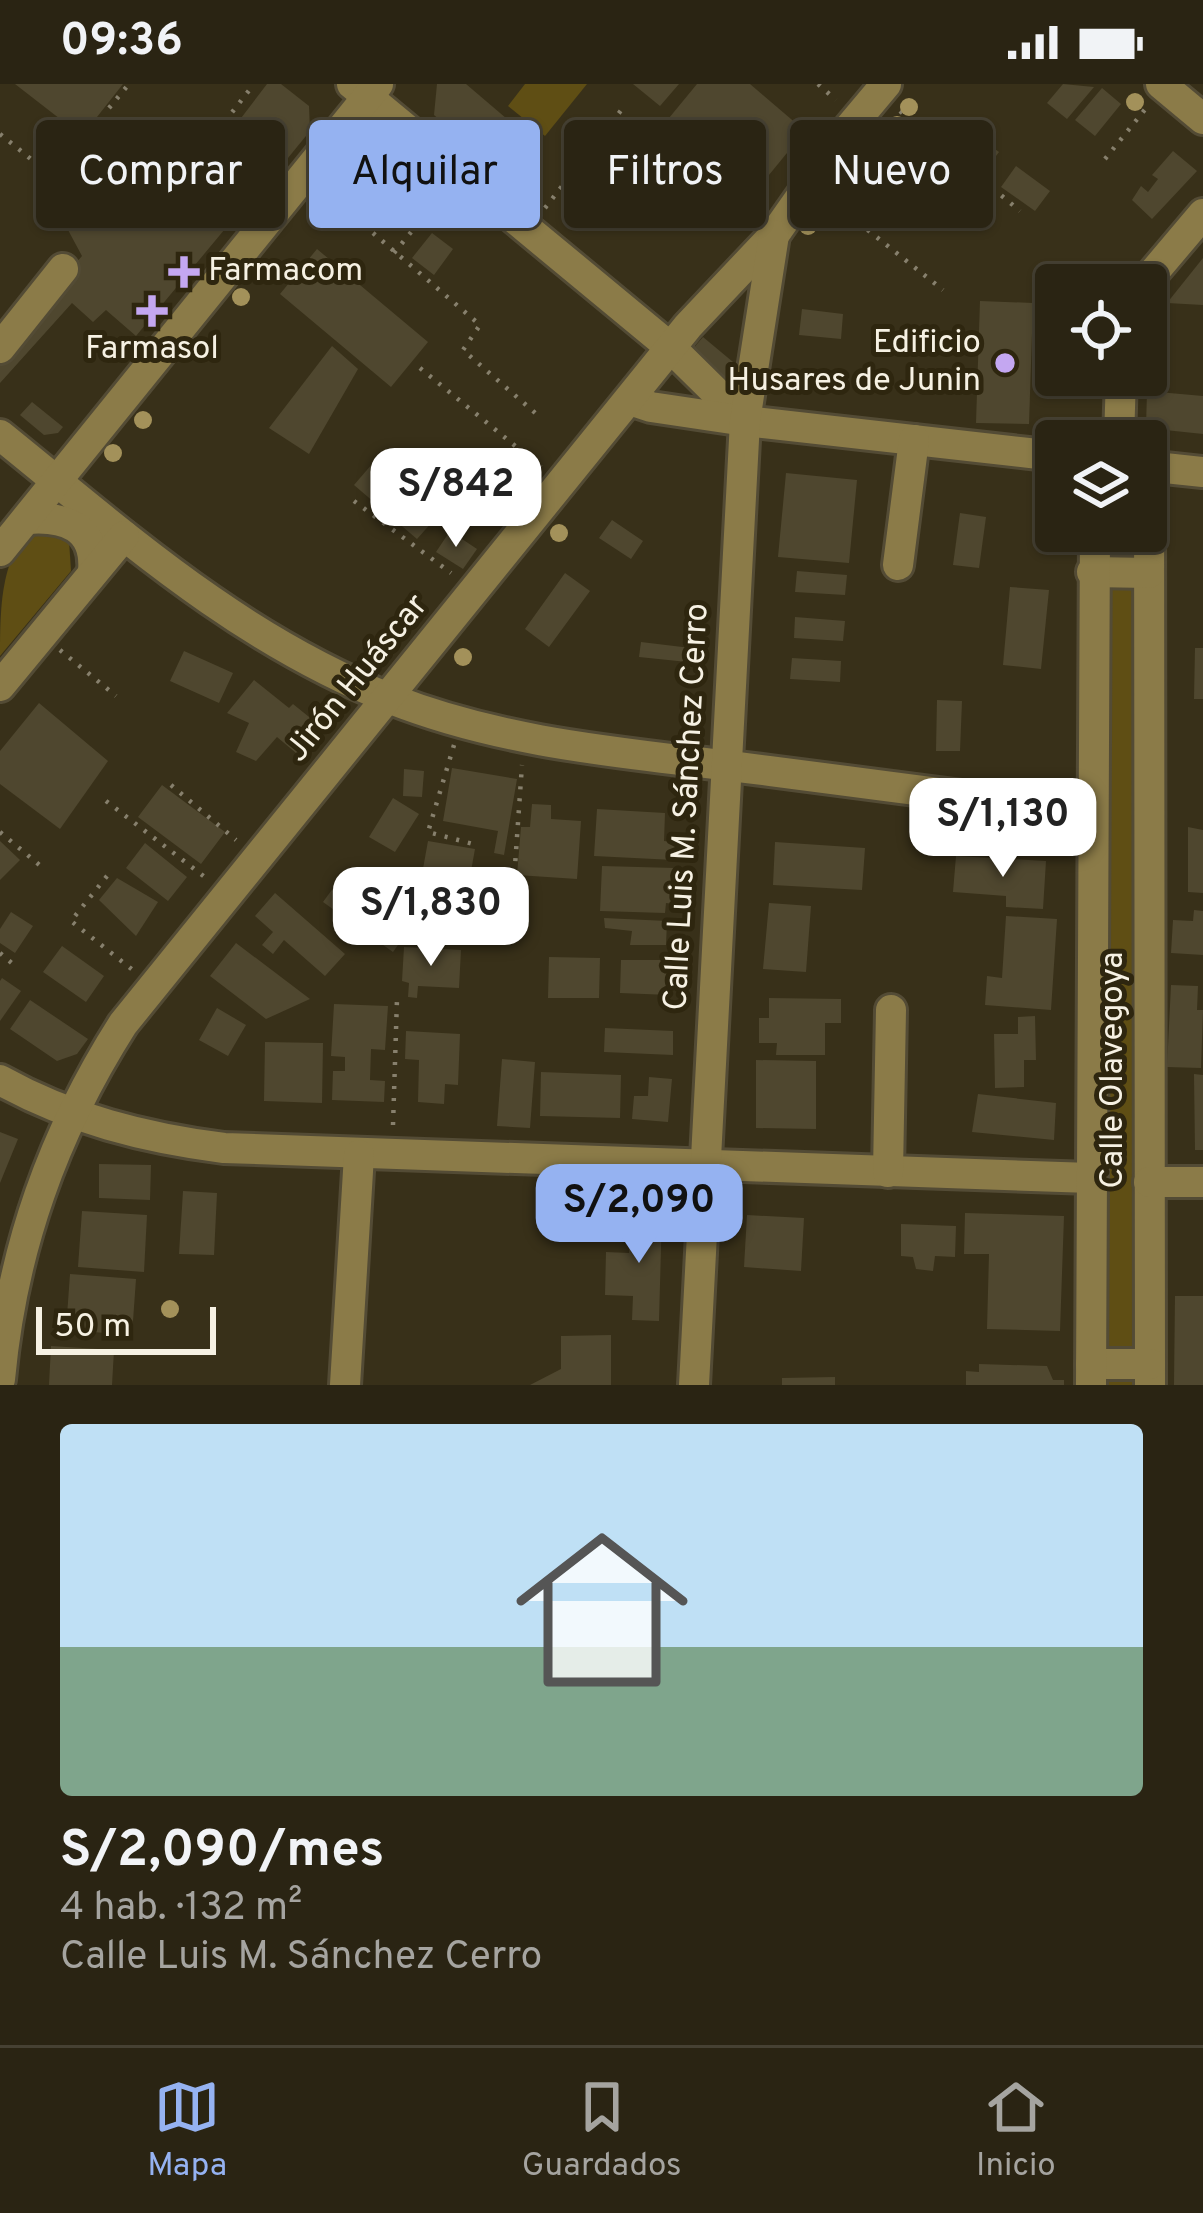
<!DOCTYPE html>
<html lang="es">
<head>
<meta charset="utf-8">
<style>
  :root { --surface:#2a2413; --page:#322c1c; --text:#f1f3f6; --muted:#a5a4a0; --line:#464133; --accent:#95b2f1 }
  body { margin:0; font-family:Overpass,sans-serif; background:var(--page); color:var(--text); height:100vh; display:flex; flex-direction:column; font-size:45px; white-space:nowrap }
  * { box-sizing:border-box; margin:0 }
  p { font-size:39px; color:var(--muted) }
  .icon { flex:none; width:66px; height:66px; fill:none; stroke:currentColor; stroke-width:2; stroke-linecap:round; stroke-linejoin:round }
  .map { position:relative; height:1301px; overflow:hidden }
  .side { display:flex; flex-direction:column; background:var(--surface); flex:1 }
  .side>* { flex:none }
  .top-card { position:absolute; left:36px; top:36px; width:1131px; height:108px; display:flex; gap:24px }
  .fabs { position:absolute; left:1035px; top:180px; display:grid; gap:24px }
  .fabs a { display:grid; place-items:center; width:132px; height:132px; border-radius:12px; background:var(--surface); box-shadow:0 3px 9px #0004,0 0 0 3px var(--line); font-size:60px }
  .scale { position:absolute; left:36px; bottom:30px; width:180px; box-sizing:border-box; padding-left:12px; border:6px solid #f6f1e3; border-top:0; font-size:33px; line-height:42px; white-space:nowrap; color:#f6f1e3; -webkit-text-stroke:9px #2e260f; paint-order:stroke }
  .price { position:absolute; translate:-50% -102px; padding:0 27px; border-radius:24px; background:#fff; color:#222; font-size:39px; line-height:78px; filter:drop-shadow(0 3px 6px #0008) }
  .price::after { content:''; position:absolute; left:50%; top:72px; width:36px; height:27px; margin-left:-18px; background:inherit; clip-path:polygon(0 0,100% 0,50% 100%) }
  .price.selected { background:var(--accent); color:#111 }
  ul { padding:0; list-style:none }
  li { display:grid; align-content:center; gap:24px; height:636px; padding:0 60px }
  li+li { border-top:3px solid var(--line) }
  li span { display:grid; place-items:center; height:372px; border-radius:12px; color:#555 }
  li>.icon { margin-inline-start:auto }
  span .icon { width:216px; height:216px; fill:#fffc; stroke-width:1 }
  li b { font-size:51px }
  .pill { padding:0 42px; border-radius:12px; background:var(--surface); box-shadow:0 3px 9px #0004,0 0 0 3px var(--line); font-size:42px; line-height:108px }
  .pill.selected { background:var(--accent); color:#111 }
  .status { display:flex; justify-content:space-between; align-items:center; height:84px; padding:0 60px; background:var(--surface); direction:ltr }
  .status svg { height:33px; fill:currentColor }
  .dock { display:flex; justify-content:space-around; align-items:center; height:168px; border-top:3px solid var(--line); background:var(--surface); font-size:33px; color:var(--muted) }
  .dock a { display:grid; justify-items:center; gap:6px }
  .dock .selected { color:var(--accent) }
  .map>svg:first-child { display:block }
</style>
</head>
<body>
<div class="status"><b>09:36</b><svg viewBox="0 0 49 12"><path d="M0 12V9h3v3zM5 12V6h3v6zM10 12V3h3v9zM15 12V0h3v12zM26 1h20v11H26zM47 4h2v5h-2z"/></svg></div>
<div class="map">
<svg width="1203" height="1301" viewBox="0 0 1203 1301">
  <rect width="100%" height="100%" fill="#383019"/>
  <g fill="#5f4e14">
    <polygon points="525,0 587,0 545,52 508,22"/>
    <path d="M43,443L69,456L71,487L0,572C0,525 0,458 43,443Z"/>
    <polygon points="1131,500 1139,506 1134,744 1138,1301 1106,1301 1103,749 1106,511 1116,502"/>
  </g>
  <g fill="#4f472f">
    <polygon points="15,0 123,0 82,52"/>
    <polygon points="267,0 281,0 309,22 310,47 266,101 219,63"/>
    <polygon points="437,0 466,0 540,63 511,97 434,31"/>
    <polygon points="633,0 679,0 660,22"/>
    <polygon points="697,0 750,0 805,47 755,108 669,34"/>
    <polygon points="1063,0 1094,3 1067,35 1047,19"/>
    <polygon points="1102,4 1121,20 1095,52 1075,36"/>
    <polygon points="965,43 999,68 984,88 951,63"/>
    <polygon points="907,53 941,79 926,99 892,74"/>
    <polygon points="675,54 721,89 683,140 636,106"/>
    <polygon points="1173,67 1197,87 1152,135 1132,116 1141,102 1148,108 1158,95 1152,91"/>
    <polygon points="115,72 175,122 195,103 249,116 136,252 106,226 93,238 72,219 0,299 0,269 82,172 60,131"/>
    <polygon points="876,81 910,106 895,126 861,101"/>
    <polygon points="1016,82 1050,107 1035,127 1001,103"/>
    <polygon points="432,149 453,165 434,191 412,174"/>
    <polygon points="317,165 428,258 391,303 280,210"/>
    <polygon points="1203,174 1203,221 1167,219"/>
    <polygon points="980,217 1033,219 1029,340 976,339"/>
    <polygon points="802,225 843,230 841,255 799,251"/>
    <polygon points="703,253 739,283 728,297 691,267"/>
    <polygon points="332,262 358,285 309,370 269,344"/>
    <polygon points="1147,307 1203,312 1203,350 1146,344"/>
    <polygon points="32,318 63,343 58,349 44,351 20,331"/>
    <polygon points="385,365 449,419 417,455 354,401"/>
    <polygon points="786,389 857,396 849,479 778,473"/>
    <polygon points="960,429 986,433 979,484 953,481"/>
    <polygon points="612,436 643,457 631,475 599,454"/>
    <polygon points="450,447 477,465 463,485 436,468"/>
    <polygon points="797,487 847,491 845,511 795,508"/>
    <polygon points="565,489 590,507 549,563 525,545"/>
    <polygon points="1010,503 1049,506 1041,585 1003,581"/>
    <polygon points="795,533 845,537 843,557 794,554"/>
    <polygon points="641,558 699,565 697,579 639,573"/>
    <polygon points="1195,564 1203,564 1203,615 1194,615"/>
    <polygon points="184,567 233,589 219,619 170,597"/>
    <polygon points="792,574 841,577 840,598 790,595"/>
    <polygon points="254,596 289,624 293,620 319,641 296,669 277,653 256,677 236,668 249,639 227,629"/>
    <polygon points="937,616 962,617 960,667 936,667"/>
    <polygon points="39,619 108,677 60,745 0,700 0,667"/>
    <polygon points="452,684 517,695 504,771 494,769 498,747 443,737"/>
    <polygon points="404,685 424,687 422,713 403,712"/>
    <polygon points="162,701 225,748 201,780 138,733"/>
    <polygon points="393,714 419,730 395,768 369,753"/>
    <polygon points="532,720 551,721 551,735 581,737 577,795 517,791 521,743 530,743"/>
    <polygon points="597,725 665,729 664,757 675,758 674,776 594,772"/>
    <polygon points="1188,743 1203,746 1203,809 1188,808"/>
    <polygon points="0,757 20,776 0,796"/>
    <polygon points="428,757 475,765 464,826 417,818"/>
    <polygon points="775,758 865,764 862,806 773,801"/>
    <polygon points="145,759 187,793 168,817 126,784"/>
    <polygon points="956,772 1046,777 1043,825 1006,823 1006,812 953,808"/>
    <polygon points="602,782 675,784 674,820 666,819 665,829 600,827"/>
    <polygon points="345,788 415,837 393,868 323,818"/>
    <polygon points="117,794 158,818 136,852 99,816"/>
    <polygon points="275,809 345,870 325,892 284,856 273,870 262,861 273,848 255,832"/>
    <polygon points="769,819 811,822 806,888 763,885"/>
    <polygon points="1194,826 1203,827 1203,871 1171,869 1173,836 1193,837"/>
    <polygon points="11,828 33,842 15,869 0,859 0,845"/>
    <polygon points="1006,832 1057,835 1051,926 985,921 987,892 1002,894"/>
    <polygon points="604,834 667,837 666,861 630,861 632,847 605,844"/>
    <polygon points="236,859 310,915 266,935 210,892"/>
    <polygon points="62,862 104,892 86,918 43,888"/>
    <polygon points="404,863 461,866 459,904 418,902 417,914 408,913 409,899 402,897"/>
    <polygon points="549,873 600,874 599,914 548,914"/>
    <polygon points="621,876 672,876 669,911 620,909"/>
    <polygon points="2,894 21,907 0,937 0,897"/>
    <polygon points="1171,901 1198,902 1197,926 1203,926 1201,984 1167,983"/>
    <polygon points="769,914 841,915 841,939 825,939 825,971 776,971 777,959 759,959 759,934 769,934"/>
    <polygon points="30,916 88,955 77,970 57,977 10,945"/>
    <polygon points="334,920 388,922 385,966 371,965 370,996 385,997 384,1018 332,1016 333,987 345,987 345,973 331,972"/>
    <polygon points="217,924 246,941 228,972 199,956"/>
    <polygon points="1035,932 1036,976 1024,976 1024,1003 995,1004 994,950 1018,950 1018,933"/>
    <polygon points="605,944 673,947 673,971 604,968"/>
    <polygon points="406,947 460,950 458,1001 445,1000 444,1020 418,1018 419,976 405,975"/>
    <polygon points="265,958 323,959 322,1019 264,1017"/>
    <polygon points="502,975 535,978 530,1044 497,1042"/>
    <polygon points="756,976 816,977 816,1045 756,1044"/>
    <polygon points="541,988 621,991 620,1034 540,1032"/>
    <polygon points="1194,990 1203,991 1203,1066 1195,1066"/>
    <polygon points="649,993 672,995 668,1038 632,1035 634,1012 648,1012"/>
    <polygon points="978,1010 1056,1019 1054,1056 972,1048"/>
    <polygon points="0,1048 18,1055 0,1099"/>
    <polygon points="99,1080 151,1081 150,1116 99,1114"/>
    <polygon points="183,1107 217,1109 214,1171 179,1170"/>
    <polygon points="630,1126 662,1127 659,1237 632,1236 633,1212 605,1211 606,1168 629,1169"/>
    <polygon points="82,1127 147,1131 144,1188 78,1183"/>
    <polygon points="965,1129 1064,1132 1060,1247 987,1245 989,1170 964,1170"/>
    <polygon points="747,1131 804,1134 801,1187 744,1183"/>
    <polygon points="901,1140 956,1142 955,1173 935,1172 933,1187 916,1185 913,1173 901,1172"/>
    <polygon points="70,1190 136,1195 132,1251 66,1246"/>
    <polygon points="1175,1212 1203,1212 1203,1301 1174,1301"/>
    <polygon points="611,1251 611,1301 530,1301 561,1285 561,1252"/>
    <polygon points="51,1262 114,1266 112,1301 49,1301"/>
    <polygon points="979,1280 1047,1282 1053,1296 1064,1296 1064,1301 966,1301 966,1287 979,1288"/>
    <polygon points="835,1293 835,1301 782,1301 782,1294"/>
  </g>
  <g fill="none" stroke-linecap="round" stroke-linejoin="round">
    <defs>
      <g id="minor">
        <polyline points="352,0 671,264 745,337"/>
        <polyline points="1161,0 1203,35"/>
        <polyline points="1143,201 1203,130"/>
        <polyline points="0,264 63,185"/>
        <polyline points="630,316 651,323 745,337 1056,372"/>
        <path d="M0,351C125,452 239,555 391,615C500,658 615,668 730,682C851,697 972,713 1092,729"/>
        <polyline points="1119,357 1121,291"/>
        <polyline points="1146,382 1203,388"/>
        <polyline points="1149,382 1150,1301"/>
        <path d="M27,435C65,432 97,443 93,488"/>
        <polyline points="0,467 378,0"/>
        <polyline points="898,481 914,356"/>
        <polyline points="1092,488 1149,489"/>
        <polyline points="0,602 124,452"/>
        <path d="M0,996C70,1035 145,1054 224,1064L1091,1094"/>
        <polyline points="888,1088 891,926"/>
        <polyline points="1149,1098 1203,1098"/>
        <polyline points="1091,1280 1150,1280"/>
        <path d="M0,1295C12,1165 53,1050 123,940L688,242L774,151L850,43L886,0"/>
        <polyline points="345,1301 359,1071"/>
        <polyline points="694,1301 745,337 774,151"/>
        <polyline points="1091,1301 1095,447"/>
      </g>
    </defs>
    <use href="#minor" stroke="#534b35" stroke-width="36"/>
    <g stroke="#87806d" stroke-width="4.5" stroke-dasharray="3 9" stroke-linecap="butt">
      <polyline points="818,0 836,16"/>
      <polyline points="109,24 129,0"/>
      <polyline points="900,27 1020,127"/>
      <polyline points="0,50 37,80"/>
      <polyline points="871,60 979,145"/>
      <polyline points="1105,75 1147,23"/>
      <polyline points="188,85 254,0"/>
      <polyline points="830,116 943,206"/>
      <polyline points="545,124 626,20"/>
      <polyline points="373,149 480,241 463,266 541,334"/>
      <polyline points="394,169 443,109"/>
      <polyline points="420,284 541,383"/>
      <polyline points="354,417 451,489"/>
      <polyline points="60,566 116,612"/>
      <polyline points="454,661 428,748 473,760"/>
      <polyline points="171,701 236,756"/>
      <polyline points="106,717 206,794"/>
      <polyline points="0,748 43,784"/>
      <polyline points="107,792 71,837 134,887"/>
      <polyline points="488,824 535,826"/>
      <polyline points="512,825 522,681"/>
      <polyline points="0,869 14,881"/>
      <polyline points="393,1041 397,915"/>
    </g>
    <use href="#minor" stroke="#8b7b48" stroke-width="30"/>
  </g>
  <g fill="#a3915a">
    <circle cx="1135" cy="18" r="9"/>
    <circle cx="909" cy="23" r="9"/>
    <circle cx="897" cy="41" r="9"/>
    <circle cx="344" cy="93" r="9"/>
    <circle cx="324" cy="133" r="9"/>
    <circle cx="808" cy="142" r="9"/>
    <circle cx="241" cy="213" r="9"/>
    <circle cx="143" cy="336" r="9"/>
    <circle cx="113" cy="369" r="9"/>
    <circle cx="559" cy="449" r="9"/>
    <circle cx="463" cy="573" r="9"/>
    <circle cx="170" cy="1225" r="9"/>
  </g>
  <g fill="#c4a7f1" stroke="#2e260f" stroke-width="4.5">
    <path d="M178 170h12v12h12v12h-12v12h-12v-12h-12v-12h12z"/>
    <path d="M146 209h12v12h12v12h-12v12h-12v-12h-12v-12h12z"/>
    <circle cx="1005" cy="279" r="12"/>
  </g>
  <g text-anchor="middle" dominant-baseline="central" stroke-width="10" stroke-linejoin="round" paint-order="stroke">
    <g font-size="33" fill="#f6f1e3" stroke="#2e260f" text-anchor="start">
      <text x="208" y="188">Farmacom</text>
      <text x="981" y="260" text-anchor="end">Edificio<tspan x="981" dy="38">Husares de Junin</tspan></text>
      <text x="152" y="266" text-anchor="middle">Farmasol</text>
    </g>
    <g font-size="33" fill="#f6f1e3" stroke="#2e260f">
      <text transform="translate(358 595) rotate(-51)">Jirón Huáscar</text>
      <text transform="translate(688 723) rotate(-87)">Calle Luis M. Sánchez Cerro</text>
      <text transform="translate(1114 986) rotate(-90)">Calle Olavegoya</text>
    </g>
  </g>
</svg>
<div class="fabs">
<a><svg class="icon" aria-label="locate" viewBox="0 0 24 24"><circle cx="12" cy="12" r="6"/><path d="M12 2v4M12 18v4M2 12h4M18 12h4"/></svg></a>
<a><svg class="icon" aria-label="layers" viewBox="0 0 24 24"><path d="M12 4l9 5-9 5-9-5zM3 14l9 5 9-5"/></svg></a>
</div>
<div class="scale">50 m</div>
<b class="price" style="left:456px;top:466px">S/842</b>
<b class="price" style="left:1003px;top:796px">S/1,130</b>
<b class="price" style="left:431px;top:885px">S/1,830</b>
<b class="price selected" style="left:639px;top:1182px">S/2,090</b>
<div class="top-card">
<a class="pill">Comprar</a>
<a class="pill selected">Alquilar</a>
<a class="pill">Filtros</a>
<a class="pill">Nuevo</a>
</div>
</div>
<section class="side">
<ul>
<li><span style="background:linear-gradient(#bfe0f5 60%,#7fa58c 0)"><svg class="icon" aria-label="home" viewBox="0 0 24 24"><path d="M3 11l9-7 9 7M6 9v11h12V9"/></svg></span><div><b>S/2,090/mes</b><p>4 hab. · 132 m²</p><p>Calle Luis M. Sánchez Cerro</p></div></li>
</ul>
</section>
<nav class="dock">
<a class="selected"><svg class="icon" aria-label="map" viewBox="0 0 24 24"><path d="M3 6l6-2 6 2 6-2v14l-6 2-6-2-6 2zM9 4v14M15 6v14"/></svg>Mapa</a>
<a><svg class="icon" aria-label="saved" viewBox="0 0 24 24"><path d="M7 4h10v16l-5-4-5 4z"/></svg>Guardados</a>
<a><svg class="icon" aria-label="home" viewBox="0 0 24 24"><path d="M3 11l9-7 9 7M6 9v11h12V9"/></svg>Inicio</a>
</nav>
</body>
</html>
